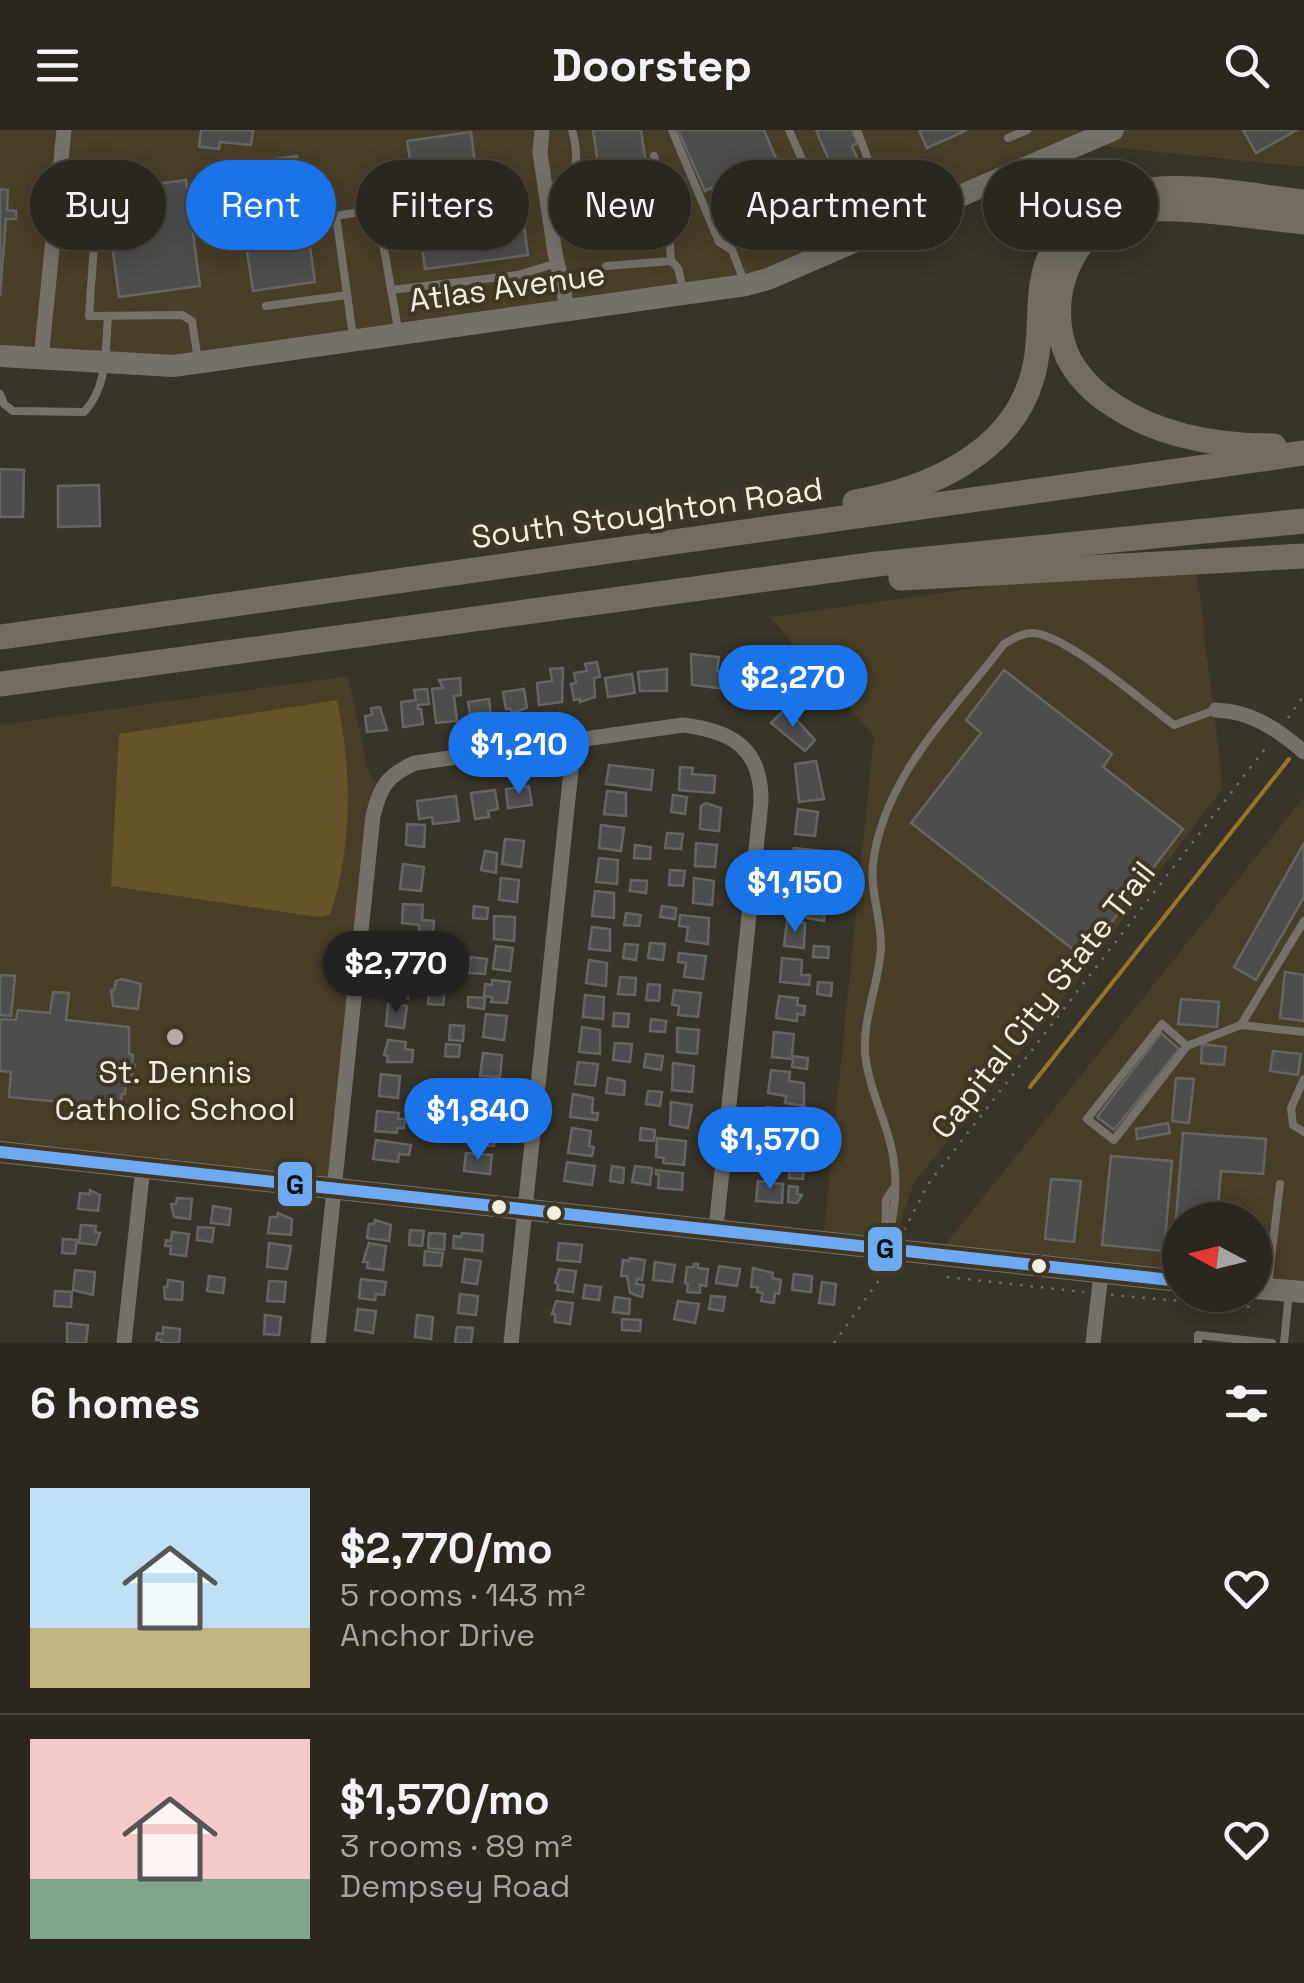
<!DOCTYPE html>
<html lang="en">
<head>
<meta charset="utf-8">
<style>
  :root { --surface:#2b271f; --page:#37332c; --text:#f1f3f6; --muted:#a6a5a4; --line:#47443d; --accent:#1a73e8 }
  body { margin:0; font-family:"Space Grotesk",sans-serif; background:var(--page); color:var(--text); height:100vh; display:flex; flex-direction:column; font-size:38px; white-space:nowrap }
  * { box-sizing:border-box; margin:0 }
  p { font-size:32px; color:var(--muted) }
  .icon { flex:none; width:55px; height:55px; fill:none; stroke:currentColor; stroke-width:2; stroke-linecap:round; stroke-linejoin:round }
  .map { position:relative; height:1213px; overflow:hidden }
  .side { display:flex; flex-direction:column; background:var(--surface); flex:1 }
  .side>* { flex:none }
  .top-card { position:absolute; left:30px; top:30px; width:1245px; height:90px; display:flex; gap:20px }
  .needle { width:65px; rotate:277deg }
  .buttons { position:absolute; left:1162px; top:1072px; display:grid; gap:20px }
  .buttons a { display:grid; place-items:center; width:110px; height:110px; border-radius:50%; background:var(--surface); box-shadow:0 5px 25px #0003,0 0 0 2px var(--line); font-size:50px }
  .price { position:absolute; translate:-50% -85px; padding:0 22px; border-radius:35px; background:var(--accent); color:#fff; font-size:32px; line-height:65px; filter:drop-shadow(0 2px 5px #0008) }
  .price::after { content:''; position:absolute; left:50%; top:60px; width:30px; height:22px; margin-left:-15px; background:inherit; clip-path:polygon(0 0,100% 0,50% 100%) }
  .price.on { background:#222; color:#fff }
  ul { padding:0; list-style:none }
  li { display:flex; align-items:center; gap:30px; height:250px; padding:0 30px }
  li+li { border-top:2px solid var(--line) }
  li span { display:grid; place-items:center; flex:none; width:280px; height:200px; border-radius:0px; color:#555 }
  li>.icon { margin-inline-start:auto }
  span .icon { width:120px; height:120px; fill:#fffc; stroke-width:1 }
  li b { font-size:42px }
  h2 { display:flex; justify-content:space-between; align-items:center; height:120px; padding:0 30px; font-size:42px }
  .pill { padding:0 35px; border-radius:45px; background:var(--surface); box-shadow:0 5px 25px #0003,0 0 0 2px var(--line); font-size:35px; line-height:90px }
  .pill.on { background:var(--accent); color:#fff }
  header { display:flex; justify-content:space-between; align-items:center; height:130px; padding:0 30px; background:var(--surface); font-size:45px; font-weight:800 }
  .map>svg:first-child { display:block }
</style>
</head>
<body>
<header><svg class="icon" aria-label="menu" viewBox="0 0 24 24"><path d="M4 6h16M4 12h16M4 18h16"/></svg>Doorstep<svg class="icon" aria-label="search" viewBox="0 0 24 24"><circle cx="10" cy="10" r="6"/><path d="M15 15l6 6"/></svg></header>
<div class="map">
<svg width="1304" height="1213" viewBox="0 0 1304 1213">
  <rect width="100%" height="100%" fill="#393429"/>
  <g fill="#493e26">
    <polygon points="0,0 1304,0 1304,37 1082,14 768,149 199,232 0,226"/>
    <polygon points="1195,427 1223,658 1060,872 913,1054 893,1118 823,1110 874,606 770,487"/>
    <polygon points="348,546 369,644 381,659 333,1059 0,1022 0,595"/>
    <polygon points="1304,667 1304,1162 1255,1158 1255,1090 1180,1090 1180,1151 937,1125"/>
  </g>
  <path fill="#675328" d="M337,570C352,640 353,716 330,785L318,787L111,756L119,604Z"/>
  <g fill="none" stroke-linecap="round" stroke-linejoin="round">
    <polyline stroke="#997627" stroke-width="4" points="1030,957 1289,629"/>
  </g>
  <g fill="#4d4e4b" stroke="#646664" stroke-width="2.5">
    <polygon points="201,0 253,0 251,15 220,12 219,19 199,17"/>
    <polygon points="593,0 641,0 657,108 585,119 582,92 606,89"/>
    <polygon points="678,0 764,0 789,59 754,75 741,44 705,61"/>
    <polygon points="816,0 852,0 858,13 852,16 863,43 855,47 858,53 849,57 847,51 839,54"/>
    <polygon points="919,0 967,0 927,18"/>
    <polygon points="1243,0 1297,0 1256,23"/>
    <polygon points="471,2 475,33 485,31 487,48 517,44 528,125 425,139 416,72 407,74 403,43 412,42 407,11"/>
    <polygon points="297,26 315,152 253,161 234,35"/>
    <polygon points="186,50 200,156 119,167 105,61"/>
    <polygon points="0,59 8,60 7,80 16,81 16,89 6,89 0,166"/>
    <polygon points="0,339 24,340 23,387 0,387"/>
    <polygon points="99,355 100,396 58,397 58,356"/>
    <polygon points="691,524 719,527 717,541 729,542 727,559 692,555"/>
    <polygon points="781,530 800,537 794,552 774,546"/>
    <polygon points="597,532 600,547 594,548 595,567 580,572 580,569 574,570 571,554 576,553 574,543 587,541 585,534"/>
    <polygon points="563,538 562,572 539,575 537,553 552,551 550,539"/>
    <polygon points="667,539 667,561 640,561 638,542"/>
    <polygon points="1004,540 1112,624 1103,637 1183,699 1084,828 911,693 981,603 966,590"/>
    <polygon points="632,544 635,563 608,567 605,548"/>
    <polygon points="739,547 773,555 767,577 733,566"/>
    <polygon points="460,548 461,565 454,566 457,591 436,593 432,559 443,558 439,550"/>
    <polygon points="427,559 429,574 418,575 418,579 421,579 423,594 403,597 401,572 416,570 414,560"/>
    <polygon points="524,559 527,578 512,583 511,579 506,579 503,562"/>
    <polygon points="489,569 491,586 471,589 468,572"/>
    <polygon points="380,577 387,600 367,602 365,586 372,585 371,578"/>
    <polygon points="786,578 815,610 805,621 771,593"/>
    <polygon points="816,631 824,669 799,672 795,634"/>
    <polygon points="609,635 653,640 651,660 606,654"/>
    <polygon points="680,637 693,638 692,644 715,646 714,663 679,660"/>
    <polygon points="529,656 532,675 508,678 506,659"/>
    <polygon points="495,660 498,679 488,681 489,687 475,689 471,663"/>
    <polygon points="607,661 626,663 626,686 604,684"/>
    <polygon points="673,665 687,667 685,684 671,682"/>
    <polygon points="456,666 459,691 433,694 432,687 419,689 417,671"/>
    <polygon points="706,673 721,678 719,701 700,699 701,676"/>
    <polygon points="798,679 818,682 815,706 795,704"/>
    <polygon points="407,694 425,695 424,717 406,715"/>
    <polygon points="601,695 624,698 621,721 599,718"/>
    <polygon points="667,703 683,704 681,719 665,718"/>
    <polygon points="505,709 524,711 521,737 502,734"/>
    <polygon points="696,713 717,715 715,737 695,736"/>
    <polygon points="1304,713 1304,767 1256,850 1234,837"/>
    <polygon points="635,715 651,717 650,729 634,728"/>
    <polygon points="794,718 823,721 822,730 814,729 812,745 792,743"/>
    <polygon points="485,721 497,723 496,743 481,740"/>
    <polygon points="599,728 618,730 617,754 596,752"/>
    <polygon points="403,734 424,737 421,761 400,759"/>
    <polygon points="670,740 685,741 683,756 669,755"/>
    <polygon points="822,741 837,742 836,754 821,753"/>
    <polygon points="501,748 519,750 517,772 499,770"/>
    <polygon points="694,748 714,751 712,775 693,773"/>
    <polygon points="631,750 647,751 646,763 630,761"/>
    <polygon points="791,753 810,756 807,778 825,780 824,791 807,788 807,785 798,783 799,779 788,778"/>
    <polygon points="595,761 614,763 614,788 592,786"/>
    <polygon points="403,774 423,775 422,790 434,791 433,805 419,804 419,795 402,793"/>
    <polygon points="474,776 488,778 487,789 473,788"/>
    <polygon points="662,776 676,778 675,789 660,787"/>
    <polygon points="626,783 641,785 639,796 624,795"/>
    <polygon points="680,785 709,788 708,814 686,811 688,797 679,796"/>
    <polygon points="494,786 515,787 514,811 494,809"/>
    <polygon points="787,791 805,793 804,818 784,816"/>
    <polygon points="592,797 610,799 610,821 589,819"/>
    <polygon points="395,806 423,809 423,816 412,815 411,828 393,826"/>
    <polygon points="650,813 665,814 663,830 648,828"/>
    <polygon points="625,814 638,815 636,830 623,828"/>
    <polygon points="496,816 513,818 510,841 493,839"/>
    <polygon points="814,816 829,817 828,828 813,827"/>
    <polygon points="679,823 706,826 703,849 684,847 686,833 678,832"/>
    <polygon points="424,827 440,829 439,842 423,840"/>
    <polygon points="471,827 487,829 485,844 469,843"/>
    <polygon points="782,828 802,830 801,845 810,845 809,855 780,852"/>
    <polygon points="589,830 607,833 606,856 586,853"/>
    <polygon points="392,842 411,844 409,856 416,856 415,864 408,864 408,868 389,866"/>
    <polygon points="1285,842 1304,845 1304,891 1280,888"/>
    <polygon points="0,845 15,846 11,886 0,885"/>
    <polygon points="620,847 636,848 635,865 618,864"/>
    <polygon points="122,849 141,854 138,879 113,876 111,860 114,860 116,851"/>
    <polygon points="492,850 510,852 507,873 491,872 492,867 484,866 485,854 492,855"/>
    <polygon points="818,852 832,853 831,866 817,864"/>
    <polygon points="648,854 660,855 659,871 646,870"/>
    <polygon points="429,860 445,862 443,875 428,874"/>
    <polygon points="674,860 701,863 698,887 678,885 679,876 672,875"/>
    <polygon points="53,862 69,863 66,890 129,897 129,924 133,925 132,934 135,935 130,952 126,952 125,964 122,964 120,978 9,967 11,942 0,941 0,889 16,890 18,880 50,883"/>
    <polygon points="585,865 604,867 603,889 583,887"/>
    <polygon points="779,866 798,868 797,875 805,876 804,885 797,884 797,891 776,888"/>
    <polygon points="468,867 485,868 484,879 468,877"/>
    <polygon points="1181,869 1219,872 1217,897 1178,894"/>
    <polygon points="388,874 407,876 404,898 386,896"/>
    <polygon points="614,883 629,884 628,897 613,896"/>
    <polygon points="486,884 507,886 504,910 483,907"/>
    <polygon points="651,889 666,891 665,902 650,901"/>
    <polygon points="450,895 464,896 463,911 449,910"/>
    <polygon points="582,897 600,900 600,924 579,922"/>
    <polygon points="677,898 699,900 697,924 677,922"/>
    <polygon points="774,902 794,904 792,926 808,928 807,939 792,937 793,929 772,927"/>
    <polygon points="1161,903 1179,919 1114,1000 1097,987"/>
    <polygon points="388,910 406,912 405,919 413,920 412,932 387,932 388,926 384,925"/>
    <polygon points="615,913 632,914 630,932 613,930"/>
    <polygon points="446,914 460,915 459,927 445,926"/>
    <polygon points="1202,914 1226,917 1224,935 1201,933"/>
    <polygon points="1273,921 1301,924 1298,945 1270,941"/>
    <polygon points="483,923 502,925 500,947 480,946"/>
    <polygon points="646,924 663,926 661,940 644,937"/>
    <polygon points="578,932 598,934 595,956 575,954"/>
    <polygon points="673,933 694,936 692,962 672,960"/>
    <polygon points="771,940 790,942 789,951 804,953 804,976 785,973 786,966 768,963"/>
    <polygon points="381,944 400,946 398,968 379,966"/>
    <polygon points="608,948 625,951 624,965 606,963"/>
    <polygon points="1176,948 1194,949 1189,993 1172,991"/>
    <polygon points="474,957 498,960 496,982 477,981 478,974 472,974"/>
    <polygon points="648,961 662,962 660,976 646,974"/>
    <polygon points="573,964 593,968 592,983 598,983 597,990 570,987"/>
    <polygon points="671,972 692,975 688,998 670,995"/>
    <polygon points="767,977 787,979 784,1002 763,1000"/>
    <polygon points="377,981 399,983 398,989 405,989 404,998 397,998 397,1003 375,1001"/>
    <polygon points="476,991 496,993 494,1016 474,1015"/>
    <polygon points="1168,993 1170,1003 1137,1009 1136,999"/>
    <polygon points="572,998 591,1001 589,1016 594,1017 592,1026 568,1023"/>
    <polygon points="641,998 655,1000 654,1011 640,1010"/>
    <polygon points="788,1000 804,1001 803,1012 787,1011"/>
    <polygon points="1183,1003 1266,1009 1263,1044 1221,1041 1217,1086 1243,1090 1180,1090 1180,1125 1173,1124"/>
    <polygon points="657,1008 686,1011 684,1035 663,1033 664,1028 656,1027"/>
    <polygon points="376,1010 411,1015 409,1025 399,1024 398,1032 373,1029"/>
    <polygon points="764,1014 782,1016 781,1039 761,1037"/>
    <polygon points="466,1023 492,1025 490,1044 464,1041"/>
    <polygon points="1111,1026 1172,1031 1164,1121 1102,1115"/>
    <polygon points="567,1032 595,1036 592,1055 564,1051"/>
    <polygon points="790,1033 804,1035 803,1049 789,1048"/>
    <polygon points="612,1036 624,1038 623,1053 610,1051"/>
    <polygon points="635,1036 652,1038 650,1055 632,1052"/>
    <polygon points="656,1040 683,1043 682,1060 658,1058 659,1045 656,1044"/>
    <polygon points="1051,1049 1081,1051 1074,1112 1045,1109"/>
    <polygon points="758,1051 783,1054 782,1073 756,1071"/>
    <polygon points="789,1056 798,1057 797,1064 802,1065 797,1073 788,1072"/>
    <polygon points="90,1060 100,1065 98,1081 78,1079 80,1063 90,1064"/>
    <polygon points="177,1068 192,1069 190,1089 174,1087 171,1074 176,1074"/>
    <polygon points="213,1076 231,1079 229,1095 211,1093"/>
    <polygon points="278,1083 292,1089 291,1105 268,1103 270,1087 277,1087"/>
    <polygon points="375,1090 391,1095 389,1111 367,1108 369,1094 374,1094"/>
    <polygon points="81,1095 96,1096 95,1102 100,1103 96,1115 79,1113"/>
    <polygon points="198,1097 214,1098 212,1112 197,1110"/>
    <polygon points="410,1100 424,1101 422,1116 409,1115"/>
    <polygon points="172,1102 189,1104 186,1126 170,1124 171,1116 165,1116 166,1110 171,1111"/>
    <polygon points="429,1103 445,1104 444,1120 428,1118"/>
    <polygon points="462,1103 483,1105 482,1121 453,1118 454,1106 461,1107"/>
    <polygon points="63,1109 77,1110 75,1124 62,1123"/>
    <polygon points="269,1113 291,1116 287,1139 267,1137"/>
    <polygon points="369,1113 386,1116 383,1140 367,1138 368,1132 363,1132"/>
    <polygon points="559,1113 582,1115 580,1132 557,1130"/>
    <polygon points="425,1121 443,1123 441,1136 424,1135"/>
    <polygon points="630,1128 645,1130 642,1150 637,1149 636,1154 644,1155 642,1167 630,1163 627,1146 621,1146 623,1130 629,1131"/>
    <polygon points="465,1129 481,1131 477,1154 462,1152"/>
    <polygon points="655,1132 675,1135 672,1152 653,1150"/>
    <polygon points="694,1134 698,1134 698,1138 708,1139 706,1156 700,1155 700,1163 687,1162 688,1154 685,1153 687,1137 694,1137"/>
    <polygon points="719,1136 740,1139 737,1156 716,1153"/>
    <polygon points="753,1138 773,1143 772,1148 781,1150 779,1164 775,1163 774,1173 761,1171 763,1163 757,1162 758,1157 751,1157"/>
    <polygon points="559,1139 576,1141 573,1162 557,1160 558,1154 555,1153"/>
    <polygon points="75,1140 95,1142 93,1165 73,1160"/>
    <polygon points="794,1144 812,1146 811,1162 792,1160"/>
    <polygon points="209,1146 225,1148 223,1163 207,1161"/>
    <polygon points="361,1149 386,1152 384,1165 376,1164 375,1170 359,1168"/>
    <polygon points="168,1150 183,1152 182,1170 165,1169 164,1157 167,1157"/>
    <polygon points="269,1151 286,1152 284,1172 267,1171"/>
    <polygon points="822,1152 836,1154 834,1175 819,1173"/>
    <polygon points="585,1155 601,1157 599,1170 583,1168"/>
    <polygon points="55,1161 72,1162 71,1177 54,1176"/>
    <polygon points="460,1164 478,1166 476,1185 458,1183"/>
    <polygon points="711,1166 725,1167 723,1181 709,1179"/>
    <polygon points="615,1167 630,1169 629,1184 613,1182"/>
    <polygon points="556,1171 573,1173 570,1194 555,1192 555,1184 552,1184"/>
    <polygon points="678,1171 699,1174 695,1193 674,1189"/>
    <polygon points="358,1179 376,1181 373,1203 355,1200"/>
    <polygon points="265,1185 281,1187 279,1205 264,1204"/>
    <polygon points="417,1185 433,1187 431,1209 415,1207"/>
    <polygon points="622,1189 641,1190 640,1201 622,1200"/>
    <polygon points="67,1193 88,1195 86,1213 67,1213"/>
    <polygon points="163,1197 180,1199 179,1213 161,1213 162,1210 156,1210 157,1203 163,1204"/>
    <polygon points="457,1197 473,1198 471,1213 455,1213"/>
  </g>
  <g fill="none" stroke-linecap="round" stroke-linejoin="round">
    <g stroke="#716e66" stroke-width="2.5" stroke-dasharray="2.5 8" stroke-linecap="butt">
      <polyline points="1288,588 1304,565"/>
      <polyline points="904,1100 929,1053 1268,615"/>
      <polyline points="947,1147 1084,1162"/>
      <polyline points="1111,1165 1253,1177"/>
      <polyline points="834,1213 887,1139"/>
    </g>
    <g stroke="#75716a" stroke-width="8">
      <polyline points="672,0 719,112 732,120 744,151"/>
      <polyline points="789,0 839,114"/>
      <polyline points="857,0 892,94"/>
      <polyline points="1008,8 1027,0"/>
      <polyline points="654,26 669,99 671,131"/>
      <path d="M546,57C579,52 580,29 572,0"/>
      <polyline points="54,103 84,106 94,115 89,186 182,185 192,191 198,230"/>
      <polyline points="606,136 671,131 678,138 684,163"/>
      <polyline points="391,160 518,145 557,133"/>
      <polyline points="266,176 347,165"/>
      <polyline points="353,206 336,86 377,79 398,199"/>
      <path d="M0,264L4,274L13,281L84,282C108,257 105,220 108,188"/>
      <polyline points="1241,895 1304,791"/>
      <polyline points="1187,916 1162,894 1087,989 1114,1010 1187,916 1241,895 1304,902"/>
      <polyline points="1304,949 1291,978 1293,995 1304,1002"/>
      <polyline points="885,1113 886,1070 893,1059"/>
      <path d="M885,1117C896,1084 899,1047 890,1012C883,985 870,959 866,931C860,892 879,856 881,818C882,790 870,763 873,734C883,647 953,581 1004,514C1014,508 1022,503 1033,503C1067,505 1144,573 1174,595L1215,580"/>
      <polyline points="1268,1154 1280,1054"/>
      <polyline points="1198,1213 1198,1205 1272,1213"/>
      <polyline points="1284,1213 1289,1163"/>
    </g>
    <g stroke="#75716a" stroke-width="15">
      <polyline points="542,0 540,23 555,123 568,181"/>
      <polyline points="41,229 64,0"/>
      <path d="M1216,580C1251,581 1277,599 1304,622"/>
      <polyline points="124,1213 143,1037"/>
      <path d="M318,1213L373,686C380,657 387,645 415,633L683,595C732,601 762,618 761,672L716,1098"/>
      <polyline points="511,1213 574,612"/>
      <polyline points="1093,1213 1101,1144"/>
    </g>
    <g stroke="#75716a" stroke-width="22">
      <polyline points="0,226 173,236 746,155 768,149 1113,0"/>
      <polyline points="0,1022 1180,1151"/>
      <polyline points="1255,1158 1304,1162"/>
    </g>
    <g stroke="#736d60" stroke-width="25">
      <path d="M1274,316C1219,316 1159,306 1113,275C1094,263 1076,245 1067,225C1044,170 1069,98 1129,82C1168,72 1260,88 1304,92"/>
      <path d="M855,372C927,360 1010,324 1032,248C1050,187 1021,134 1083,88C1097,77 1112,67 1130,63C1184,51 1249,66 1304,72"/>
      <polyline points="901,448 1304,426"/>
      <polyline points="0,507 1304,323"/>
      <polyline points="0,554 877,434 1304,391"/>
    </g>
    <defs>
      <polyline id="bus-1" points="0,1022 1180,1151"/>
    </defs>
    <use href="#bus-1" stroke="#3f3623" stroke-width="20"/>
    <use href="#bus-1" stroke="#6daaf2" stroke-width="12"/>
  </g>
  <circle fill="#b3ada1" stroke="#3f3623" stroke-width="4" cx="175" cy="907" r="10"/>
  <g fill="#f4eee2" stroke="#3f3623" stroke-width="4">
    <circle cx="499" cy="1077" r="9"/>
    <circle cx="554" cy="1083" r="9"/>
    <circle cx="1039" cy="1136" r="9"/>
  </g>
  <g text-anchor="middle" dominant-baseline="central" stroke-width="8" stroke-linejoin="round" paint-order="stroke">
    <g font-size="32" fill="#f4eee2" stroke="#3f3623">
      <text transform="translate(507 157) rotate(-8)">Atlas Avenue</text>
      <text transform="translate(647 383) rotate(-8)">South Stoughton Road</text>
      <text transform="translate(1043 870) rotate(-52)">Capital City State Trail</text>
    </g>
    <g font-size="32" fill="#f4eee2" stroke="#3f3623">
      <text x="175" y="942">St. Dennis<tspan x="175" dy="37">Catholic School</tspan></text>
    </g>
  </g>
  <g stroke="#3f3623" stroke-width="4">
    <rect x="276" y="1030" width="38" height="48" rx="10" fill="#6daaf2"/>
    <rect x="866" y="1095" width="38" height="48" rx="10" fill="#6daaf2"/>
  </g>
  <g font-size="28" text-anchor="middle" font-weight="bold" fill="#111">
    <text x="295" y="1064">G</text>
    <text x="885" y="1128">G</text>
  </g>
</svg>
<div class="buttons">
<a><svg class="needle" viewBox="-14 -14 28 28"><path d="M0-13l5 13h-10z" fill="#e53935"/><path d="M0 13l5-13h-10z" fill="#a6a5a4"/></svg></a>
</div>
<b class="price" style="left:793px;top:600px">$2,270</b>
<b class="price" style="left:519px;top:667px">$1,210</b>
<b class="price" style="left:795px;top:805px">$1,150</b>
<b class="price on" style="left:396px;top:886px">$2,770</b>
<b class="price" style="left:478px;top:1033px">$1,840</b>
<b class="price" style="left:770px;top:1062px">$1,570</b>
<div class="top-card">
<a class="pill">Buy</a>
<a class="pill on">Rent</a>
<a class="pill">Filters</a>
<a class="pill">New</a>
<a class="pill">Apartment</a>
<a class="pill">House</a>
</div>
</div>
<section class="side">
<h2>6 homes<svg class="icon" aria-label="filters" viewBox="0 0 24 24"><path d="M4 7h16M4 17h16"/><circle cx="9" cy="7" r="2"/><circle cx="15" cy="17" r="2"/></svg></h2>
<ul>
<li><span style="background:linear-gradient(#bfe0f5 70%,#c2b280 0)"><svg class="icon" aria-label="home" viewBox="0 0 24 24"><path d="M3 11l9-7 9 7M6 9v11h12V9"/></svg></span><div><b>$2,770/mo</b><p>5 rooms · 143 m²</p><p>Anchor Drive</p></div><svg class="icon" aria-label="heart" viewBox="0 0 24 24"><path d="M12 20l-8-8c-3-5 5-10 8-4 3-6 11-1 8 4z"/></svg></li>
<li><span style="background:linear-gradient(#f6c9c9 70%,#7fa58c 0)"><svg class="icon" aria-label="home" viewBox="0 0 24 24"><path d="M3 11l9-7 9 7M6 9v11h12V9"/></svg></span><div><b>$1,570/mo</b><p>3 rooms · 89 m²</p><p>Dempsey Road</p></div><svg class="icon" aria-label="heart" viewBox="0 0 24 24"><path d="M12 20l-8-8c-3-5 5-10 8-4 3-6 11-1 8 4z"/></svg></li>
</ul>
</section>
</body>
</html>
